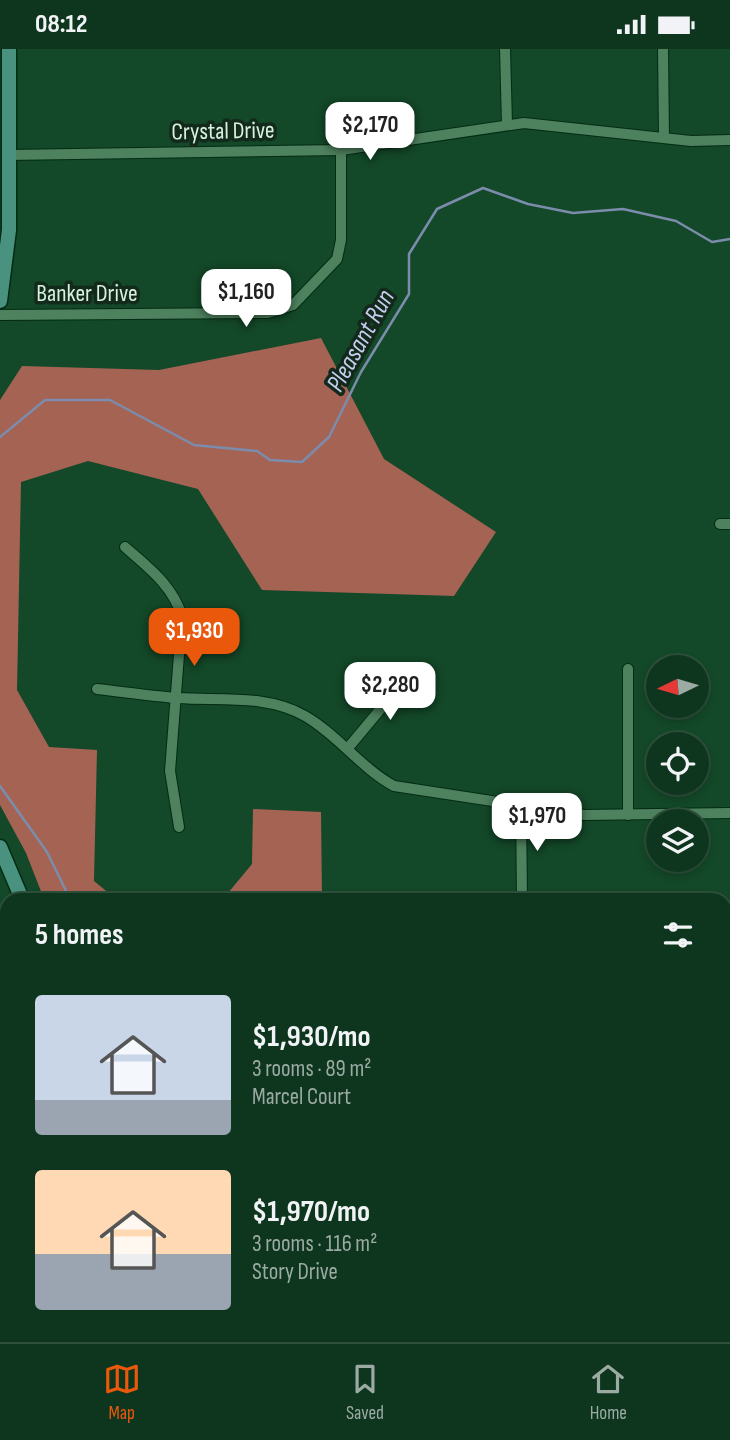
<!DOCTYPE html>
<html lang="en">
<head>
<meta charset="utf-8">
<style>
  :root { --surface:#0e361e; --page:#173e27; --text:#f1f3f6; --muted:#9baba4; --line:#2e503c; --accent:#ea580c }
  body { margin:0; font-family:"Sofia Sans Condensed",sans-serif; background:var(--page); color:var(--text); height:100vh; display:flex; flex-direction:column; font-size:26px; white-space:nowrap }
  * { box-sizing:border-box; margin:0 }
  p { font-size:23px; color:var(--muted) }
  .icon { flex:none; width:38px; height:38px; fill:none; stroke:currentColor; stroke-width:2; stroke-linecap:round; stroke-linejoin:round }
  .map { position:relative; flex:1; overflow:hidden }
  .panel { position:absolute; left:0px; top:844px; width:732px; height:450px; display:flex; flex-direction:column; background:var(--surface); border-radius:21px 21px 0 0; box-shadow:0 4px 10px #0003,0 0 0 2px var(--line) }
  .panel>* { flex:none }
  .needle { width:46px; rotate:265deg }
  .fabs { position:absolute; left:646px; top:606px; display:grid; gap:14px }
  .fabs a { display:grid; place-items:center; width:63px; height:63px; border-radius:50%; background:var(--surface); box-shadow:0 4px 10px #0003,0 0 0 2px var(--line); font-size:35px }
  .price { position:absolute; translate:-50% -60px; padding:0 16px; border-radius:14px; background:#fff; color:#222; font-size:23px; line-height:46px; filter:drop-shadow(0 2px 4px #0008) }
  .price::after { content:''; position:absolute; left:50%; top:42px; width:21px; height:16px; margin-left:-10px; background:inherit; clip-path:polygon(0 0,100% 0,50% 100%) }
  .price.active { background:var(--accent); color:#fff }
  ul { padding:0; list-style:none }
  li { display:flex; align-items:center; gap:21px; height:175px; padding:0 35px }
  li span { display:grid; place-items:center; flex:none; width:196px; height:140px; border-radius:7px; color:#555 }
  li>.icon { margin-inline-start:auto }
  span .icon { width:84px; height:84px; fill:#fffc; stroke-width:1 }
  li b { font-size:30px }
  h2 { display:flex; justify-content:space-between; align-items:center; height:84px; padding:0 35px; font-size:30px }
  .status { display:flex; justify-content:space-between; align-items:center; height:49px; padding:0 35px; background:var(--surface); direction:ltr }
  .status svg { height:19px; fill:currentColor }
  .menu { display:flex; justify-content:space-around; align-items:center; height:98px; border-top:2px solid var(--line); background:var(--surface); font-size:19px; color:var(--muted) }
  .menu a { display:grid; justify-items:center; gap:4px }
  .menu .active { color:var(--accent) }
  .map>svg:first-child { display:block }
</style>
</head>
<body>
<div class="status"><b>08:12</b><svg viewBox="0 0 49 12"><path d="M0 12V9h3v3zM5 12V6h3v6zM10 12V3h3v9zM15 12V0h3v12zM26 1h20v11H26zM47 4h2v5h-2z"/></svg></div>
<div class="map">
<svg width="730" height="1293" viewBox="0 0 730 1293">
  <rect width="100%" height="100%" fill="#134828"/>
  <g fill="#a56354">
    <polygon points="321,289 384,410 496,483 454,547 262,541 198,440 88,412 21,433 17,641 49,698 97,701 94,832 116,850 44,850 26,804 0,756 0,351 22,317 159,321"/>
    <polygon points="253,760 321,763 322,850 223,850 252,815"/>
    <polygon points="404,1286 477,1286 478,1293 408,1293"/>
  </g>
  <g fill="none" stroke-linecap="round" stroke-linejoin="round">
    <g stroke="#7b8cac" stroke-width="2.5">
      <polyline points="0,388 45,351 110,351 194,396 257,402 270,411 302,413 329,388 361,323 409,245 409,205 437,160 483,139 528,155 573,164 623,160 676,172 712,193 730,190"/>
      <polyline points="0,737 47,803 70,850"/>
      <polyline points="0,981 7,974"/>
    </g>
    <defs>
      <g id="street">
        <polyline points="505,0 507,75"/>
        <polyline points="663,0 664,88"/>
        <polyline points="8,106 341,101 524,74 691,92 730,91"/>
        <polyline points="0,266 268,264 293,256 337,210 341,191 341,101"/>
        <polyline points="720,475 730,475"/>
        <path d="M125,498C149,519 172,536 182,567L170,722L179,778"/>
        <polyline points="628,620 628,766"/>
        <path d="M97,640C124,643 151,647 178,649C220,652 267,645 305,667C338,686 361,719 394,737L584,766L730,764"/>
        <polyline points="348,699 408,627"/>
        <polyline points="521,758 522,850"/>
        <polyline points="0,879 7,879"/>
        <polyline points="724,910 730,910"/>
        <polyline points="724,1057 730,1056"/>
        <polyline points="724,1229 730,1225"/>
        <polyline points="295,1286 301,1293"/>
        <polyline points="209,1293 217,1286"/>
        <polyline points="535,1293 535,1286"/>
        <polyline points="682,1293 684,1286"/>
      </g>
      <g id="secondary">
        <polyline points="0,252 9,181 9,0"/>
        <polyline points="0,798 22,850"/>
        <polyline points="26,1286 26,1293"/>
      </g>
    </defs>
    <use href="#street" stroke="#032c14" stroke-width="12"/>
    <use href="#secondary" stroke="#032c14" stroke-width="17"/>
    <use href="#street" stroke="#4e815e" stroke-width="10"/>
    <use href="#secondary" stroke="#4a9280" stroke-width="14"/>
  </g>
  <g text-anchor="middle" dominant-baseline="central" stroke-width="7" stroke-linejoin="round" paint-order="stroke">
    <g font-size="24" fill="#d6f1dd" stroke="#13291b">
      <text transform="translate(223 82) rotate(-1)">Crystal Drive</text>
      <text x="87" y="244">Banker Drive</text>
    </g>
    <g font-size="26" font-style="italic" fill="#c5ceef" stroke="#13291b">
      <text transform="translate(361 292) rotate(-61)">Pleasant Run</text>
    </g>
  </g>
</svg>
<div class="fabs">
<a><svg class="needle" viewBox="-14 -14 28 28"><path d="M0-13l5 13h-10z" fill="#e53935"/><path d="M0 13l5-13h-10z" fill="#9baba4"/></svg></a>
<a><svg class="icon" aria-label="locate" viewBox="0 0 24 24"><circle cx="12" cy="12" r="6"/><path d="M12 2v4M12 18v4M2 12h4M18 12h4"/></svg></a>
<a><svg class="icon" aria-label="layers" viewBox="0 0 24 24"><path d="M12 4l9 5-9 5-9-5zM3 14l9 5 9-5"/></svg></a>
</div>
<b class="price" style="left:370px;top:113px">$2,170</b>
<b class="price" style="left:246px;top:280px">$1,160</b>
<b class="price active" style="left:194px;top:619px">$1,930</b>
<b class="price" style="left:390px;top:673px">$2,280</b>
<b class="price" style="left:537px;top:804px">$1,970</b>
<section class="panel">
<h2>5 homes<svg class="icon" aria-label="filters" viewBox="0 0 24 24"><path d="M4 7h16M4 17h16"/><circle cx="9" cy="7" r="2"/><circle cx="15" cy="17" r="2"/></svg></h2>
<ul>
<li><span style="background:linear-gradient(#c9d6e8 75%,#9aa5b1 0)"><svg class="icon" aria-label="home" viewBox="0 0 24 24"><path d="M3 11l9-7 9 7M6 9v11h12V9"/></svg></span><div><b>$1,930/mo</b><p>3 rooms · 89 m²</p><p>Marcel Court</p></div></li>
<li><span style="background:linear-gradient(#ffd9b3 60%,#9aa5b1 0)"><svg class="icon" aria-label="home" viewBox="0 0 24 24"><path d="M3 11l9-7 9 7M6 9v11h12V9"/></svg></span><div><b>$1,970/mo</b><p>3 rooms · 116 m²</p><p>Story Drive</p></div></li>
</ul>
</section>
</div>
<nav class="menu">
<a class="active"><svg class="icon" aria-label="map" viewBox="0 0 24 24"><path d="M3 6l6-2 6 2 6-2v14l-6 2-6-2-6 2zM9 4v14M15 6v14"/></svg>Map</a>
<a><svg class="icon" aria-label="saved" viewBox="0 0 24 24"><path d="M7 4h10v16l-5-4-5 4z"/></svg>Saved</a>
<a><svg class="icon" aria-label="home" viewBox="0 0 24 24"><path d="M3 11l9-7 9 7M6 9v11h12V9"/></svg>Home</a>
</nav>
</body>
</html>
